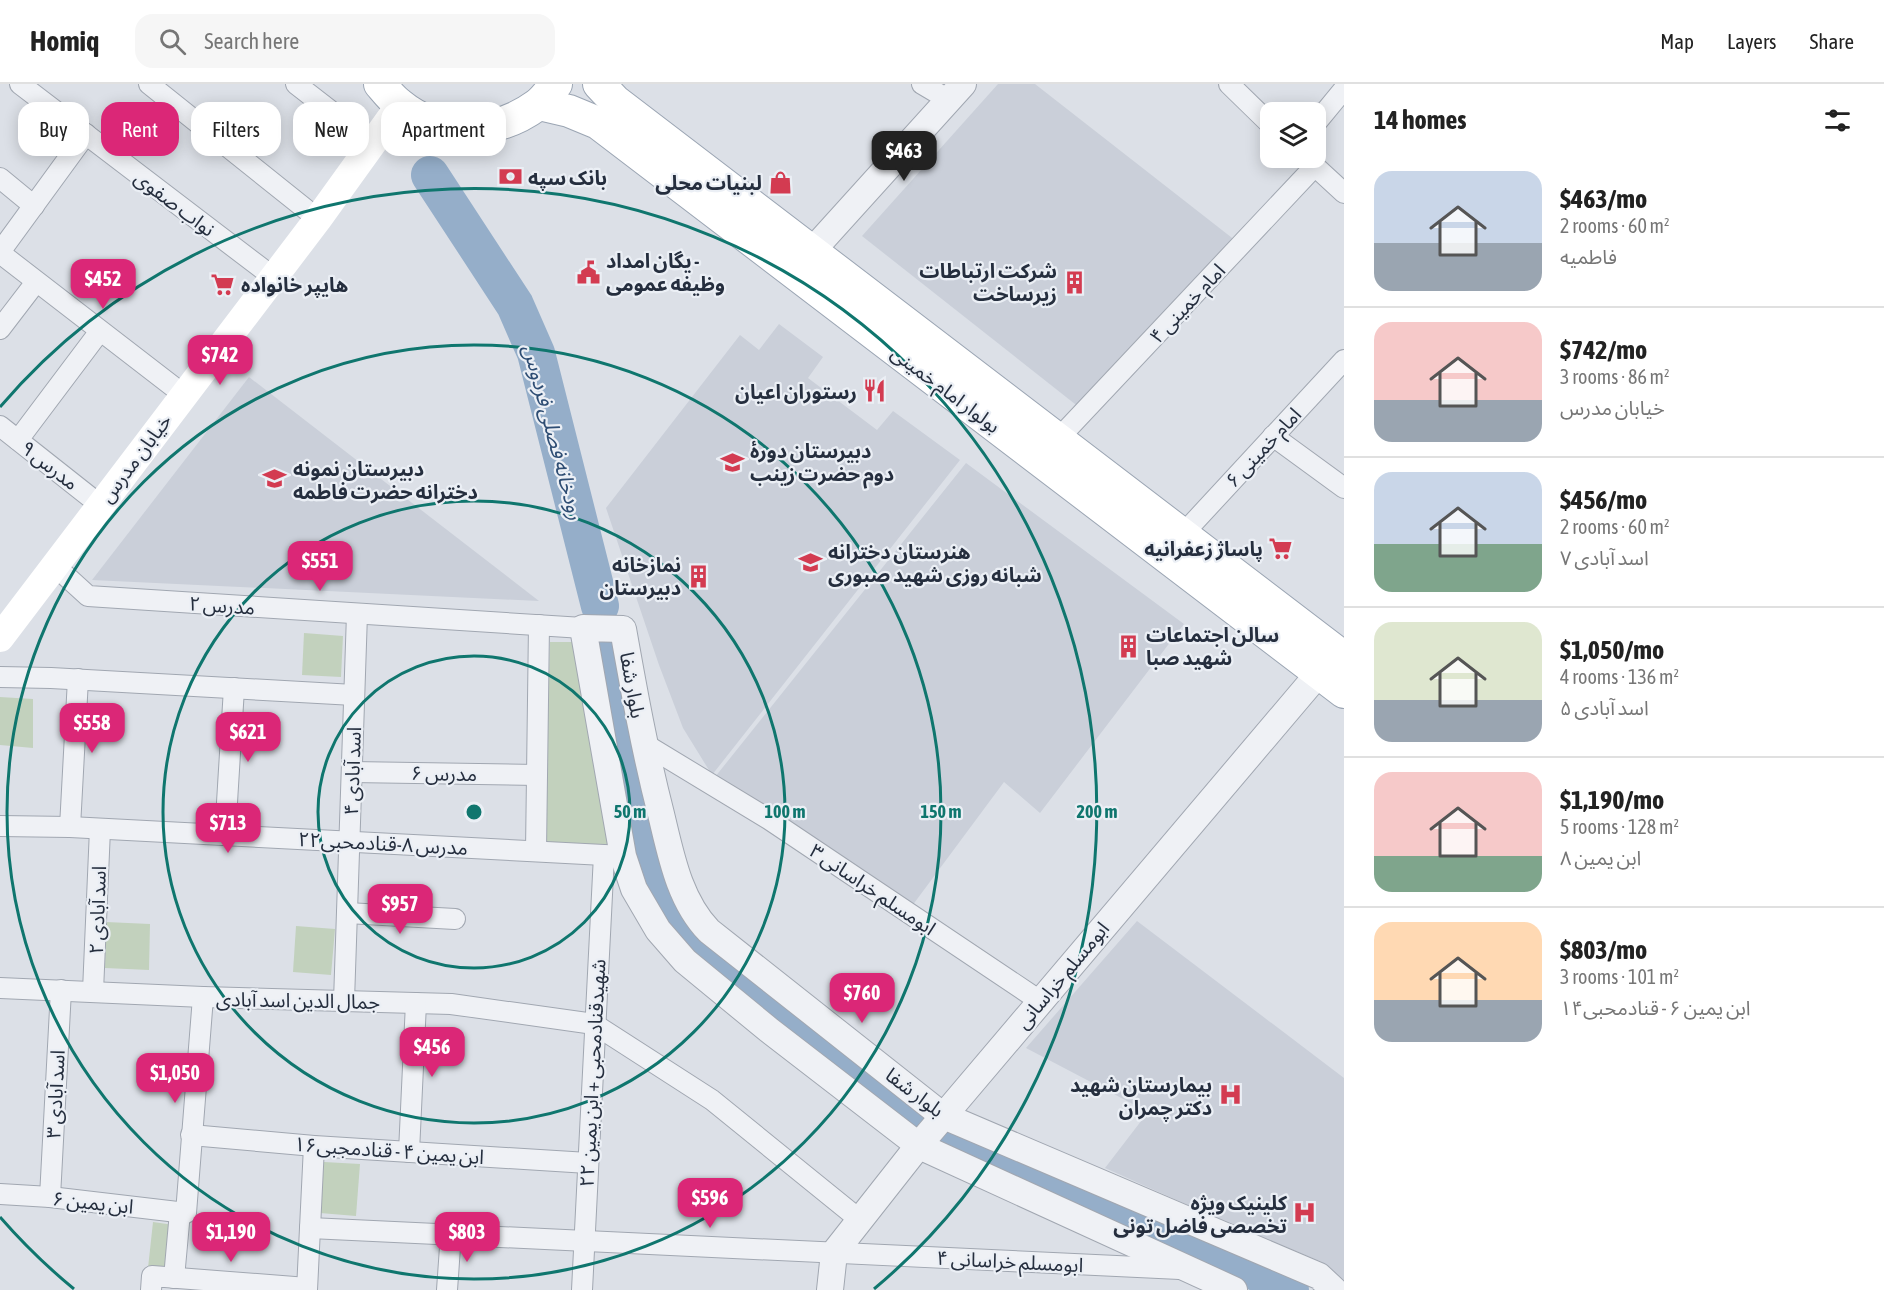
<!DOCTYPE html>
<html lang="en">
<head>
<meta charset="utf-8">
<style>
  :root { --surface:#fff; --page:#f6f6f6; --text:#222; --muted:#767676; --line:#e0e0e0; --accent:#db2777 }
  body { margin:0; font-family:"Asap Condensed","Noto Sans Arabic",sans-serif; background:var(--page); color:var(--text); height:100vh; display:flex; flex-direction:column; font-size:22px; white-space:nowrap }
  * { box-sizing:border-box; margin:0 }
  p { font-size:20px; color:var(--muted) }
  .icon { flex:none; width:33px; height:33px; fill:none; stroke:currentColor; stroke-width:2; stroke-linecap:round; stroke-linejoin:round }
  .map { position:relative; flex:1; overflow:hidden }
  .details { display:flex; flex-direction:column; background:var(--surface); width:540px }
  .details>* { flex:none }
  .guide { position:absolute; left:18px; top:18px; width:570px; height:54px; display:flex; gap:12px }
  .controls { position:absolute; left:1260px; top:18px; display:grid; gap:12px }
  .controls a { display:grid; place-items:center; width:66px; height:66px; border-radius:12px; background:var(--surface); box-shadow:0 3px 15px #0003; font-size:30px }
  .price { position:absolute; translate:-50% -51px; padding:0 14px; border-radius:12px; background:var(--accent); color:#fff; font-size:20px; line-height:39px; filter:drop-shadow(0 2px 3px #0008) }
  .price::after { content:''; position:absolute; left:50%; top:36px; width:18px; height:14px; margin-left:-9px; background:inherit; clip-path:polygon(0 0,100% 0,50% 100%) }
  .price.active { background:#222; color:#fff }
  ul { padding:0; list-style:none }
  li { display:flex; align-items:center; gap:18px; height:150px; padding:0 30px }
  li+li { border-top:2px solid var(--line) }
  li span { display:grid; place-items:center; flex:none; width:168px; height:120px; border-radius:18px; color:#555 }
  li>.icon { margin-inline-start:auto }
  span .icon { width:72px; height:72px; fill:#fffc; stroke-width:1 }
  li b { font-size:26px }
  h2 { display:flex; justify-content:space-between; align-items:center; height:72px; padding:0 30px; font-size:26px }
  .chip { padding:0 21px; border-radius:18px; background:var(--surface); box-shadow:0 3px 15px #0003; font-size:21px; line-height:54px }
  .chip.active { background:var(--accent); color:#fff }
  header { display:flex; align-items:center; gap:36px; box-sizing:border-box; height:84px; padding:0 30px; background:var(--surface); border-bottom:2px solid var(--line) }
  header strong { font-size:28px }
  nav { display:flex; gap:33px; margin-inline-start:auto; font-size:21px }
  .search { width:420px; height:54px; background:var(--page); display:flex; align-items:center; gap:15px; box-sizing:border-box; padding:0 21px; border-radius:18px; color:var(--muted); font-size:22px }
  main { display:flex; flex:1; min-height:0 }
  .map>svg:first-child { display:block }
</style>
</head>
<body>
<header>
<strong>Homiq</strong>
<div class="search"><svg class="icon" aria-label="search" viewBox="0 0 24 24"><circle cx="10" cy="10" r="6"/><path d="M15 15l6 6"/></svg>Search here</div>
<nav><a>Map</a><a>Layers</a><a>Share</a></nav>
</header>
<main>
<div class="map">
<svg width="1344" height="1206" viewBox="0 0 1344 1206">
  <rect width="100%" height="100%" fill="#dce0e7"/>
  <g fill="#cacfd9">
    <polygon points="998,0 1035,0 1236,157 1080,324 862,152"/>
    <polygon points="779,240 823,273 808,294 877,346 893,327 960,376 712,691 683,644 659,581 606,424 740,251 759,266"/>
    <polygon points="249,293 539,517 92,496"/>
    <polygon points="966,379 1184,540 1040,729 1004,698 912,822 715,693"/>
    <polygon points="1137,837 1344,994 1344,1196 1322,1178 1219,1135 1105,1084 1148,1028 1026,964"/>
  </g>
  <g fill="#c2d1bd">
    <polygon points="304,549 343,552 341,593 302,591"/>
    <polygon points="550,558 579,558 609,762 544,761"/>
    <polygon points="0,613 33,615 33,664 0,661"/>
    <polygon points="106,838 150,840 149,886 105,884"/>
    <polygon points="296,842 335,845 331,891 293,888"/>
    <polygon points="324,1078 360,1080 356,1132 320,1129"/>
    <polygon points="153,1138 174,1141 169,1186 148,1184"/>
  </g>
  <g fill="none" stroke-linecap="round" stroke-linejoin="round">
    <g stroke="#95aec9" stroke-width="38">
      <polyline points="430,91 515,221 536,269 600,522"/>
      <polyline points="608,569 647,754 660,793 674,826 701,862 912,1029"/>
      <polyline points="950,1055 1247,1183 1290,1206"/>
    </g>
    <defs>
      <g id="minor">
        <polyline points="20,0 273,193"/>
        <polyline points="149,0 318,135"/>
        <polyline points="296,0 372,59"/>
        <polyline points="922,0 949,16"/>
        <polyline points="1229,0 1270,40"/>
        <polyline points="1316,39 1344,5"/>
        <polyline points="1306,74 1344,109"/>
        <polyline points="0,94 34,122"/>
        <polyline points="0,168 86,50"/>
        <polyline points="0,169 184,311"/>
        <polyline points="0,245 36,198"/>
        <polyline points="0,342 100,421"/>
        <polyline points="1273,352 1344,404"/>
        <polyline points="1058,355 1315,82"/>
        <polyline points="18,356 100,247"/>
        <polyline points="1182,451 1344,276"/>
        <polyline points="54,481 88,512 583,544"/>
        <polyline points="0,593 51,594 354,611"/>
        <polyline points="643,659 770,736 1040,917"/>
        <polyline points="352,688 537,691"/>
        <polyline points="0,742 70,743 623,772"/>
        <polyline points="70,743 78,595"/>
        <polyline points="225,751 234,604"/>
        <polyline points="536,767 539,541"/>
        <polyline points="347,829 455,835"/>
        <polyline points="0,904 203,913 451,920 594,940 712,1016 860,1136"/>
        <polyline points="93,907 100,745"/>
        <polyline points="344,917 357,530"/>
        <polyline points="191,1051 314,1062 588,1079"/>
        <polyline points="409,1068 416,919"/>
        <polyline points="0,1110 50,1113 186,1129 203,913"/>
        <polyline points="50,1113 61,906"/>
        <polyline points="310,1144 1180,1185"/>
        <polyline points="174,1194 180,1128"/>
        <polyline points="151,1206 152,1192 307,1204"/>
        <polyline points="307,1206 314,1062"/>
        <polyline points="447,1206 451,1149"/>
        <polyline points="582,1206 604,771"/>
      </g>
      <g id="tertiary">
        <polyline points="812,167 963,0"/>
        <polyline points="830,1206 834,1169 919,1061 1319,589"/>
        <path d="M1234,1206L928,1066L909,1054L769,946L685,877L658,846L634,805L623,772L583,544L623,545C634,607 645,668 661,730C671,771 679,816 709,847L933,1024L951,1035L1319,1192L1334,1206"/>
      </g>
      <g id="primary">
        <path d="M380,0C386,7 392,15 399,20C440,54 496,51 537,21C544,16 550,7 556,0"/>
        <polyline points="599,0 615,17 1344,574"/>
        <polyline points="539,20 569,27 598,39 1344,608"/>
      </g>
    </defs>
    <use href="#minor" stroke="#a1a7b1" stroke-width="22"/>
    <use href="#tertiary" stroke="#a1a7b1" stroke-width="28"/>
    <use href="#primary" stroke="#9ba5b3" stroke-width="34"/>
    <use href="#minor" stroke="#eff1f5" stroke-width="20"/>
    <use href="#tertiary" stroke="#eff1f5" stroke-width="26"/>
    <polyline stroke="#fff" stroke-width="28" points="0,554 318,135 400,21"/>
    <use href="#primary" stroke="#fff" stroke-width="32"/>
  </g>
  <g fill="none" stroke="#0f766e" stroke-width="3">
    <circle cx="474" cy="728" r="156"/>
    <circle cx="474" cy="728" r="311"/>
    <circle cx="474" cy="728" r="467"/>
    <path d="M74 1205A623 623 0 0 1 0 1133M0 323A623 623 0 1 1 874 1205"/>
  </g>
  <defs>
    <symbol id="bank-bare" viewBox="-9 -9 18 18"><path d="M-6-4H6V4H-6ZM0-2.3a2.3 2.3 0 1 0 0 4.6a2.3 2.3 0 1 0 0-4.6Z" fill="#d33b51" stroke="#ebeff5" stroke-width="2.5" paint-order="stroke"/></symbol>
    <symbol id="shop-bare" viewBox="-9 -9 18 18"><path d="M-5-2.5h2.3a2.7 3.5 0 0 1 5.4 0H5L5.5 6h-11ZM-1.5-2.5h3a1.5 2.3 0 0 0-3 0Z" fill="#d33b51" stroke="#ebeff5" stroke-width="2.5" paint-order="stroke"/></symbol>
    <symbol id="civic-bare" viewBox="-9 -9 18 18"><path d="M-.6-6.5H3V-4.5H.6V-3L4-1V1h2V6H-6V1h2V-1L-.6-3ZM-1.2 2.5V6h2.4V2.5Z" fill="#d33b51" stroke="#ebeff5" stroke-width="2.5" paint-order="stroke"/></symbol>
    <symbol id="building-bare" viewBox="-9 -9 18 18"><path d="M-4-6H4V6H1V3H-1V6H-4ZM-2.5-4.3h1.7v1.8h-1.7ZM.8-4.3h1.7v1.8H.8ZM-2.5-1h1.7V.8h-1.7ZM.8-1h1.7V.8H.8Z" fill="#d33b51" stroke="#ebeff5" stroke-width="2.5" paint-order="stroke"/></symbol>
    <symbol id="supermarket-bare" viewBox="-9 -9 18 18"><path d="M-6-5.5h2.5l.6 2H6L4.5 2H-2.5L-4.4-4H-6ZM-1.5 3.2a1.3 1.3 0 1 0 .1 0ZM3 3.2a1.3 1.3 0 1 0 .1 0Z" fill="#d33b51" stroke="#ebeff5" stroke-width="2.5" paint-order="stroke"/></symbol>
    <symbol id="restaurant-bare" viewBox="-9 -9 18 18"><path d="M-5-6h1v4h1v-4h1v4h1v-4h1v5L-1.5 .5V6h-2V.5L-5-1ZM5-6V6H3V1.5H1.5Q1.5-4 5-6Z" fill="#d33b51" stroke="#ebeff5" stroke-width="2.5" paint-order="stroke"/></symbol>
    <symbol id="school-bare" viewBox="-9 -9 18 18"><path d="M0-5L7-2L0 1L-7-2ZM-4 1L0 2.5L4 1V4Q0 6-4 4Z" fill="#d33b51" stroke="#ebeff5" stroke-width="2.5" paint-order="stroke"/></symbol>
    <symbol id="hospital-bare" viewBox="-9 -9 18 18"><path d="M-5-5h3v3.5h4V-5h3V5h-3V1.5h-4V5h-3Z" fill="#d33b51" stroke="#ebeff5" stroke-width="2.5" paint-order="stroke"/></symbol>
  </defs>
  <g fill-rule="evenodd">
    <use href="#bank-bare" x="494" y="76" width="33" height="33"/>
    <use href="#shop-bare" x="764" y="82" width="33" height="33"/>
    <use href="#civic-bare" x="572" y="172" width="33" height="33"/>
    <use href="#building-bare" x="1058" y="182" width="33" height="33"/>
    <use href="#supermarket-bare" x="206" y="184" width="33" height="33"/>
    <use href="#restaurant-bare" x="858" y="290" width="33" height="33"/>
    <use href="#school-bare" x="716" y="362" width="33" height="33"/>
    <use href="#school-bare" x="258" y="378" width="33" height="33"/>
    <use href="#supermarket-bare" x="1264" y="448" width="33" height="33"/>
    <use href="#school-bare" x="794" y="462" width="33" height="33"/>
    <use href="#building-bare" x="682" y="476" width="33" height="33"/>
    <use href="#building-bare" x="1112" y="546" width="33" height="33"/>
    <use href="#hospital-bare" x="1214" y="994" width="33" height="33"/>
    <use href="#hospital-bare" x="1288" y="1112" width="33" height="33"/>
  </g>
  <g text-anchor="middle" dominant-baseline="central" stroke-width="4.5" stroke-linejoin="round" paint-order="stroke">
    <g font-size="20" font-weight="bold" fill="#252e3e" stroke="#ebeff5" text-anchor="start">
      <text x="528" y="93">بانک سپه</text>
      <text x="762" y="98" text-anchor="end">لبنیات محلی</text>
      <text x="606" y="176">یگان امداد -<tspan x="606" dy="23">وظیفه عمومی</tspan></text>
      <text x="1057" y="186" text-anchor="end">شرکت ارتباطات<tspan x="1057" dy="23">زیرساخت</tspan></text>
      <text x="241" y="200">هایپر خانواده</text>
      <text x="857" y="307" text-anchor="end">رستوران اعیان</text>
      <text x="750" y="366">دبیرستان دورهٔ<tspan x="750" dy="23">دوم حضرت زینب</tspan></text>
      <text x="293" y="384">دبیرستان نمونه<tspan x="293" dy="23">دخترانه حضرت فاطمه</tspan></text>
      <text x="1263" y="464" text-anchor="end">پاساژ زعفرانیه</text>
      <text x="828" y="467">هنرستان دخترانه<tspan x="828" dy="23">شبانه روزی شهید صبوری</tspan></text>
      <text x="681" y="480" text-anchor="end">نمازخانه<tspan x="681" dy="23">دبیرستان</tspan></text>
      <text x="1146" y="550">سالن اجتماعات<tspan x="1146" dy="23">شهید صبا</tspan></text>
      <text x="1212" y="1000" text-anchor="end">بیمارستان شهید<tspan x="1212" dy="23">دکتر چمران</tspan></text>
      <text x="1287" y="1118" text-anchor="end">کلینیک ویژه<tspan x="1287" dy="23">تخصصی فاضل تونی</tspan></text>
    </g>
    <g font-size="20" fill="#252e3e" stroke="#ebeff5">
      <text transform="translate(175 119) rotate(37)">نواب صفوی</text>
      <text transform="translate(1187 219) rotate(-47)">امام خمینی ۴</text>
      <text transform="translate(946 305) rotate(37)">بولوار امام خمینی</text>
      <text transform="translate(1263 363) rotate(-47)">امام خمینی ۶</text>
      <text transform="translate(135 374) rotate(-53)">خیابان مدرس</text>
      <text transform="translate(50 381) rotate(38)">مدرس ۹</text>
      <text transform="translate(222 521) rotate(4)">مدرس ۲</text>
      <text transform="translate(633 601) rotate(80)">بلوار شفا</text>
      <text transform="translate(352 687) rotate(-88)">اسد آبادی ۴</text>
      <text transform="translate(444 689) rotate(1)">مدرس ۶</text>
      <text transform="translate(383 759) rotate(3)">مدرس ۸-قنادمحبی۲۲</text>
      <text transform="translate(873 805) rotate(34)">ابومسلم خراسانی ۳</text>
      <text transform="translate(97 826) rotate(-88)">اسد آبادی ۲</text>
      <text transform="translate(1062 891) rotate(-50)">ابومسلم خراسانی</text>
      <text transform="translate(298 916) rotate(1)">جمال الدین اسد آبادی</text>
      <text transform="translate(592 989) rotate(-87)">شهیدقنادمحبی + ابن یمین ۲۲</text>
      <text transform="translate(915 1008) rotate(37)">بلوار شفا</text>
      <text transform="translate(55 1010) rotate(-87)">اسد آبادی ۳</text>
      <text transform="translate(389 1066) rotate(4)">ابن یمین ۴ - قنادمجبی۱۶</text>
      <text transform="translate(93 1118) rotate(6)">ابن یمین ۶</text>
      <text transform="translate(1010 1177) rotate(3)">ابومسلم خراسانی ۴</text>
    </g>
    <g font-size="21" font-style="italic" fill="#2e4d73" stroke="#ebeff5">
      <text transform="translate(554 348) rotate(75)">رودخانه فصلی فردوس</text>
    </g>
  </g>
  <circle cx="474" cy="728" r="9" fill="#0f766e" stroke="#ebeff5" stroke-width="3"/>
  <g font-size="18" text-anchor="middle" font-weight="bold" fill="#0f766e" stroke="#ebeff5" stroke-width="4.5" stroke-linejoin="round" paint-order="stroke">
    <text x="630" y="734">50 m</text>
    <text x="785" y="734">100 m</text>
    <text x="941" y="734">150 m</text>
    <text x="1097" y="734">200 m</text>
  </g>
</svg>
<div class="controls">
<a><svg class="icon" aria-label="layers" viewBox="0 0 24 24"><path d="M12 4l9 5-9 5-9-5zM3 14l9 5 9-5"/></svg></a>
</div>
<b class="price active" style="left:904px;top:98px">$463</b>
<b class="price" style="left:103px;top:226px">$452</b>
<b class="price" style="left:220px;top:302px">$742</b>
<b class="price" style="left:320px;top:508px">$551</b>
<b class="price" style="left:92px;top:670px">$558</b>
<b class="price" style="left:248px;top:679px">$621</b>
<b class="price" style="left:228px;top:770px">$713</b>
<b class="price" style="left:400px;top:851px">$957</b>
<b class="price" style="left:862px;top:940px">$760</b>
<b class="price" style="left:432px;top:994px">$456</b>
<b class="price" style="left:175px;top:1020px">$1,050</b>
<b class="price" style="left:710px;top:1145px">$596</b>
<b class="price" style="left:231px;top:1179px">$1,190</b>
<b class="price" style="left:467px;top:1179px">$803</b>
<div class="guide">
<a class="chip">Buy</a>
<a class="chip active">Rent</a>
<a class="chip">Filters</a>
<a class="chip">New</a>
<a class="chip">Apartment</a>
</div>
</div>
<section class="details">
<h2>14 homes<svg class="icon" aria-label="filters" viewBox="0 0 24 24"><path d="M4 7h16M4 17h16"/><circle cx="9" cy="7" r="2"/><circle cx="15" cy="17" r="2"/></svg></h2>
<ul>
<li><span style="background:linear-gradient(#c9d6e8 60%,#9aa5b1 0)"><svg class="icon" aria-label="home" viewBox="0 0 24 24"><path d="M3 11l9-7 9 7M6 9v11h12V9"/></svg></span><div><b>$463/mo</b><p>2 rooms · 60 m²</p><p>فاطمیه</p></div></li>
<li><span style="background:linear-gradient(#f6c9c9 65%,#9aa5b1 0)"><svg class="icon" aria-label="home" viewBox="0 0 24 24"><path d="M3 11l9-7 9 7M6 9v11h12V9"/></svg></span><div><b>$742/mo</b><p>3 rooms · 86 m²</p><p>خیابان مدرس</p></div></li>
<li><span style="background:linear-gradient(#c9d6e8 60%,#7fa58c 0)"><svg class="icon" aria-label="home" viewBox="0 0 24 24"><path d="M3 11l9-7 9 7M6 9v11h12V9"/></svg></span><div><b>$456/mo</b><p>2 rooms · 60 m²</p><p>اسد آبادی ۷</p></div></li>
<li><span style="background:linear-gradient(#dfe7d0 65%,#9aa5b1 0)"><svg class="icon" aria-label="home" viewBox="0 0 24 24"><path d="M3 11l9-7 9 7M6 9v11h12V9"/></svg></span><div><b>$1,050/mo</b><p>4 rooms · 136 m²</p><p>اسد آبادی ۵</p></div></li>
<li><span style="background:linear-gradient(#f6c9c9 70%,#7fa58c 0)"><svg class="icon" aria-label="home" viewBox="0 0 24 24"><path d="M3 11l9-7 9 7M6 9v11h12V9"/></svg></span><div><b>$1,190/mo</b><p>5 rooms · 128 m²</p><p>ابن یمین ۸</p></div></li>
<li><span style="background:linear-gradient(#ffd9b3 65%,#9aa5b1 0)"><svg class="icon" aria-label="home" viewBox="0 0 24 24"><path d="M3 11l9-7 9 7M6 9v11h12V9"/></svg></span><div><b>$803/mo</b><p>3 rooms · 101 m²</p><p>ابن یمین ۶ - قنادمحبی۱۴</p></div></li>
</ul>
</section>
</main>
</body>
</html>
